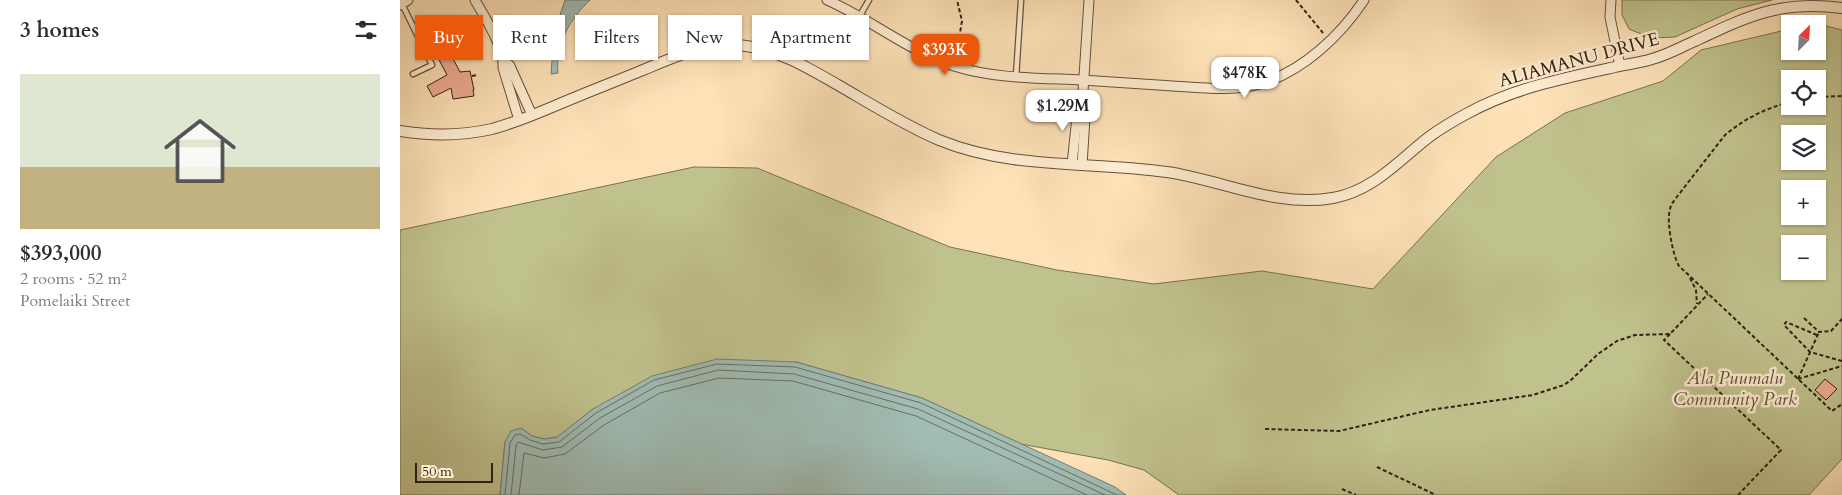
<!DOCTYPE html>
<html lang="en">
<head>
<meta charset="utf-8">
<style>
  :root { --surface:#fff; --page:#f2f2f3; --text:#2b2b33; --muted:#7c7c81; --accent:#ea580c }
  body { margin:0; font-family:Cardo,serif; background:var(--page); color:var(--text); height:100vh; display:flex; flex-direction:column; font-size:19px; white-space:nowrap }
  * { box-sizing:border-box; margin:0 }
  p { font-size:16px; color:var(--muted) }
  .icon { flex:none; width:28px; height:28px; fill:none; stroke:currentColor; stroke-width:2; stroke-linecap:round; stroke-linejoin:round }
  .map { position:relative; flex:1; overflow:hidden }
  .details { display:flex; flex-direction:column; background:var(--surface); width:400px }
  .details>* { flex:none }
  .banner { position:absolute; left:15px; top:15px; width:475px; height:45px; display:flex; gap:10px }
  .needle { width:32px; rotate:24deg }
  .controls { position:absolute; left:1381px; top:15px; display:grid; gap:10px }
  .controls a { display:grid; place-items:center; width:45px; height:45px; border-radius:0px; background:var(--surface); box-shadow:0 1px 4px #0004; font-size:25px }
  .scale { position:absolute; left:15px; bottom:12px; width:78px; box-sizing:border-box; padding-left:5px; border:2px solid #352014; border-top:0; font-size:14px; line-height:18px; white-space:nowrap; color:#352014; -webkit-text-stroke:4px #feecd0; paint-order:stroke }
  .price { position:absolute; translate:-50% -42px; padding:0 11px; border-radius:10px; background:#fff; color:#222; font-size:16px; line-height:32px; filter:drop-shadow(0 1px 2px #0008) }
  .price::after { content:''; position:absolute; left:50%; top:30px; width:15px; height:11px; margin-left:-8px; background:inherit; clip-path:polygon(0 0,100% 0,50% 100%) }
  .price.selected { background:var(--accent); color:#fff }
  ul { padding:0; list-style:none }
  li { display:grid; align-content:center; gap:10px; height:265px; padding:0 20px }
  li span { display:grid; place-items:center; height:155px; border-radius:0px; color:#555 }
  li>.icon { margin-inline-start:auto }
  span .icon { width:90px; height:90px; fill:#fffc; stroke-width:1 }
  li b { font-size:21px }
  h2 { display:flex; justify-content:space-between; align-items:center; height:60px; padding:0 20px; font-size:21px }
  .pill { padding:0 18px; border-radius:0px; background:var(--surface); box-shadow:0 1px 4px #0004; font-size:18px; line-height:45px }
  .pill.selected { background:var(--accent); color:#fff }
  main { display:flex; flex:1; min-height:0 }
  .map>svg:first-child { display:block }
</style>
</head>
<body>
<main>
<section class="details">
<h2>3 homes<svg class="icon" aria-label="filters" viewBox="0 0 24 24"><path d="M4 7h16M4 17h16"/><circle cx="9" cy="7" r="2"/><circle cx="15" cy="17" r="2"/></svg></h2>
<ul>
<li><span style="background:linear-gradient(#dfe7d0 60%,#c2b280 0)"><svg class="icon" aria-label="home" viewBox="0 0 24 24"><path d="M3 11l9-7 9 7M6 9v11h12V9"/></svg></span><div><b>$393,000</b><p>2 rooms · 52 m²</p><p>Pomelaiki Street</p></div></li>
</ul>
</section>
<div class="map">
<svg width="1442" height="495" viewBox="0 0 1442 495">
  <rect width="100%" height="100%" fill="#fde1b7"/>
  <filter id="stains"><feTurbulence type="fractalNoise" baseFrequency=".004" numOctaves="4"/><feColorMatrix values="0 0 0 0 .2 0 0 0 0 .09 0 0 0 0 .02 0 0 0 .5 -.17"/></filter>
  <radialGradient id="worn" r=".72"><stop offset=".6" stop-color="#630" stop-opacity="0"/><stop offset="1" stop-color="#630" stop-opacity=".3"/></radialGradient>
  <g fill="#c0c28d" stroke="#7a7150" fill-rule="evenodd">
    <polygon points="1222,0 1372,0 1337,9 1275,37 1251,38 1229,29 1222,15"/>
    <path d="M1418,24L1442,30V459L1409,495H779L744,470L708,460L621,444L522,398L396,362L193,409L158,437L144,439L132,436L121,428L105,442L100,495H0V230L294,167L357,168L550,247L657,270L754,284L862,271L973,289L1096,157L1165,113L1263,81L1301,50L1390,29V51H1418ZM1390,79H1418V106H1390ZM1390,134H1418V161H1390ZM1390,189H1418V216H1390ZM1390,244H1418V271H1390Z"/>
  </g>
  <g fill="#a0bcb3" stroke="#757e73">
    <path d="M165,0H190C170,19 155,44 158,73L151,74L154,33Z"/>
    <polygon points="317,359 396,362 522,398 715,487 726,495 100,495 105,442 111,431 121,428 132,436 144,439 157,437 193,409 252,376"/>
  </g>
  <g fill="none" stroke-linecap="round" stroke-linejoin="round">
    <g stroke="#6a6e64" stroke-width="1">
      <polyline points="105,495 110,443 115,435 120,434 130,440 143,444 159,442 196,413 254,380 317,364 395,367 521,403 717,495"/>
      <polyline points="111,495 116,446 118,442 143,450 162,447 200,418 257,386 318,370 394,374 518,409 705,495"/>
      <polyline points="119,495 124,453 144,458 165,454 204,425 260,393 319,378 393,381 516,416 687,495"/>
    </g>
  </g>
  <g fill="#eeab93" stroke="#352014">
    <polygon points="33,21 60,72 70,71 74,90 73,90 74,96 53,99 51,88 33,97 27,86 47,75 22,27"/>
    <polygon points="1425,379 1437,389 1426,400 1415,390"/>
  </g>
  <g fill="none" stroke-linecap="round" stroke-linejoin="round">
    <defs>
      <g id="service">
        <polyline points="2,4 32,65 13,74"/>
        <polyline points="459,17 469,0"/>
        <polyline points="616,77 621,0"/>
      </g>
      <g id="minor">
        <path d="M75,0C85,18 105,48 103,68L119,120"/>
        <path d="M427,0C470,19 510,52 554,66C595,79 640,78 682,80C712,82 743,84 773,86C803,88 834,92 863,83C904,70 941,35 964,0"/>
        <polyline points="1211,0 1210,17 1220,66"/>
        <polyline points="0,5 8,0"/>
        <polyline points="104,60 110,66 132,115"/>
        <polyline points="682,107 685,118 682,165"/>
        <polyline points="672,164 677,117 682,107 689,0"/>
      </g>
      <path id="tertiary" d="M0,131C31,136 61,136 92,129C114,123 136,114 157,105C185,93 214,82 243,70C272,58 306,42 339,45C377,49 405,66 438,85C471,104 504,125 539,140C612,170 691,161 767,172C822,180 877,208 933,198C973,191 998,161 1029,137C1041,128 1055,120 1068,113C1114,88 1164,78 1215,67C1227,64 1240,63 1252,59C1267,55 1281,47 1295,41C1348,16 1381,0 1442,8"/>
    </defs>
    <use href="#service" stroke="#67503d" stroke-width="7"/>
    <use href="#minor" stroke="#67503d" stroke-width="11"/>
    <use href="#tertiary" stroke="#67503d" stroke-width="12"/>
    <g stroke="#352014" stroke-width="2" stroke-dasharray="4 2.5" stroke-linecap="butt">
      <polyline points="896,0 923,33"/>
      <polyline points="556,57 562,21 557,0"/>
      <polyline points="72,76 78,75"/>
      <polyline points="1418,97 1442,96"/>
      <path d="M1390,102C1366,108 1344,119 1325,135L1276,198C1273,202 1271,205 1270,209C1266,221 1273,256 1279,266L1432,411L1442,404"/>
      <polyline points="1290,278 1296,290 1297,304"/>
      <polyline points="1404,318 1419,332 1431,331 1442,319"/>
      <polyline points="1270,334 1264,340 1381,450 1338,495"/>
      <polyline points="1417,335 1386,322 1384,325 1410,352 1442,361"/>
      <polyline points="1398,379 1419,332"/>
      <polyline points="1398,379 1442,366"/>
      <polyline points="865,429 939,431 1030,410 1133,395 1164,385 1171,380 1198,354 1217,341 1235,335 1270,334 1308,294"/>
      <polyline points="977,467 1036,495"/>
      <polyline points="942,489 956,495"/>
    </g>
    <use href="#service" stroke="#feecd0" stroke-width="4.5"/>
    <use href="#minor" stroke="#feecd0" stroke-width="9"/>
    <use href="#tertiary" stroke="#feecd0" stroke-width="10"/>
  </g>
  <g text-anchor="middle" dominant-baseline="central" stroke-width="5" stroke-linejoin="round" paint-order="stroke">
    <g font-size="18" fill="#352014" stroke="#feecd0">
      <text transform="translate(1179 60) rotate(-15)">ALIAMANU DRIVE</text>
    </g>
    <g font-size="18" font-style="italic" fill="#5f5138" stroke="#feecd0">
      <text x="1335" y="378">Ala Puumalu<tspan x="1335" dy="21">Community Park</tspan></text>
    </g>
  </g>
  <rect width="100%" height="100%" filter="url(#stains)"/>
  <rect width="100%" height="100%" fill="url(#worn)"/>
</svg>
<div class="controls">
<a><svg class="needle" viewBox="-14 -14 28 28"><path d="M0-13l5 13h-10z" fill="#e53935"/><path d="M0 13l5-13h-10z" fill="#7c7c81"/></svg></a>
<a><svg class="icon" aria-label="locate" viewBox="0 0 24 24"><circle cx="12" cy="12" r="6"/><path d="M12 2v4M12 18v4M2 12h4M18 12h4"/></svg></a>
<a><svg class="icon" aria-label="layers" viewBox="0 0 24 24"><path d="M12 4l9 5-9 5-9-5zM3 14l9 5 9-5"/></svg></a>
<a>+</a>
<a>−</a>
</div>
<div class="scale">50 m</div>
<b class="price selected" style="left:545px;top:76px">$393K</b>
<b class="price" style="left:845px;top:99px">$478K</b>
<b class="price" style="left:663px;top:132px">$1.29M</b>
<div class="banner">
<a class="pill selected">Buy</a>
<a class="pill">Rent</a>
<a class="pill">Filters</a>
<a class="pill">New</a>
<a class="pill">Apartment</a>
</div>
</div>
</main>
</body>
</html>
